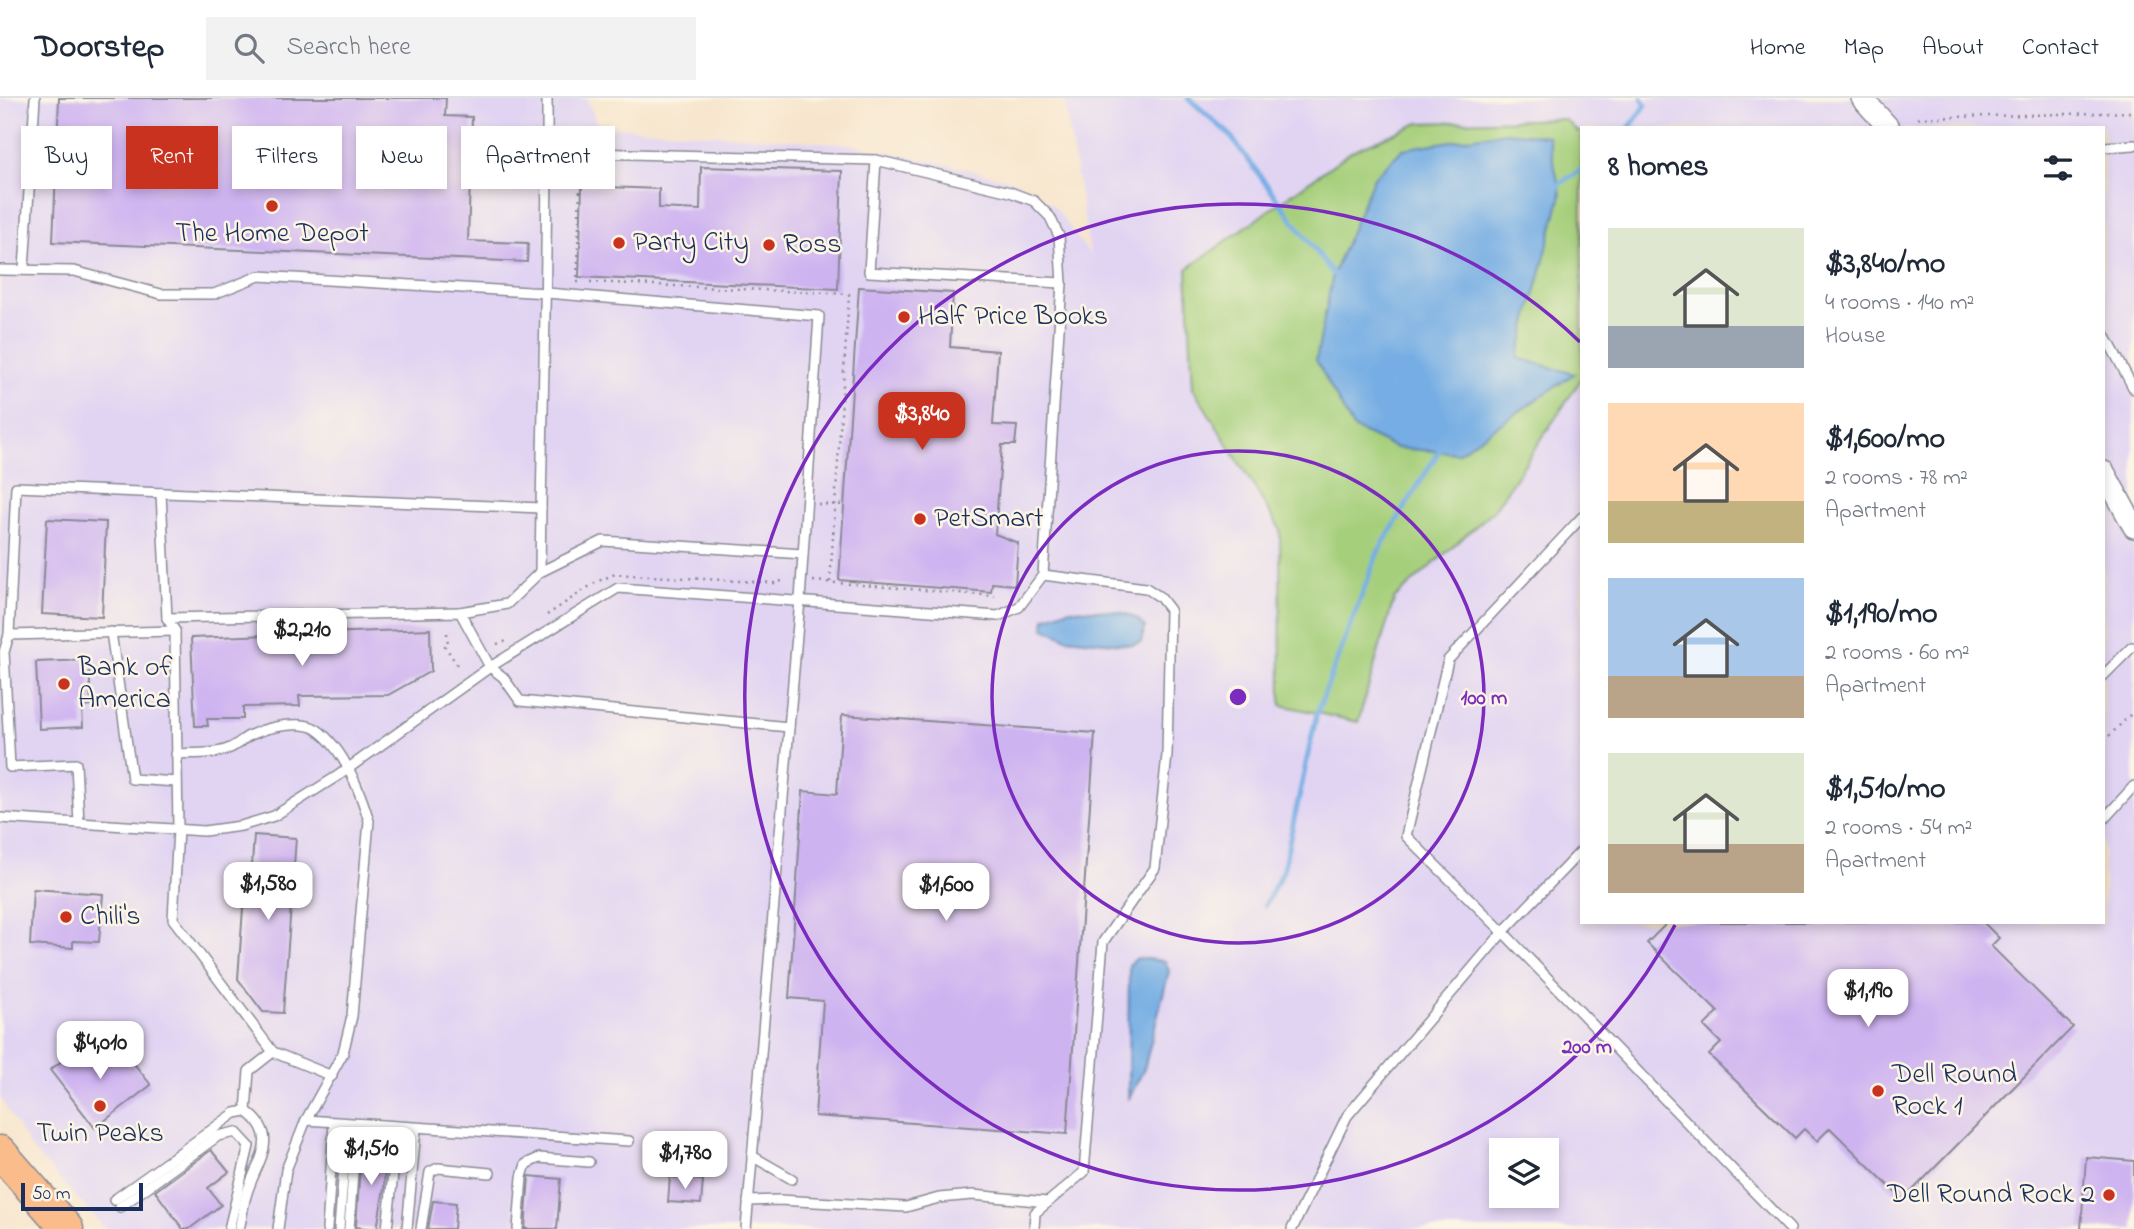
<!DOCTYPE html>
<html lang="en">
<head>
<meta charset="utf-8">
<style>
  :root { --surface:#fff; --page:#f2f2f3; --text:#1f2937; --muted:#747a83; --line:#e0e1e3; --accent:#c8321e }
  body { margin:0; font-family:"Indie Flower",sans-serif; background:var(--page); color:var(--text); height:100vh; display:flex; flex-direction:column; font-size:26px; white-space:nowrap }
  * { box-sizing:border-box; margin:0 }
  p { font-size:23px; color:var(--muted) }
  .icon { flex:none; width:38px; height:38px; fill:none; stroke:currentColor; stroke-width:2; stroke-linecap:round; stroke-linejoin:round }
  .map { position:relative; flex:1; overflow:hidden }
  .sheet { position:absolute; left:1580px; top:28px; width:525px; height:798px; display:flex; flex-direction:column; background:var(--surface); border-radius:0px; box-shadow:0 4px 10px #0003 }
  .sheet>* { flex:none }
  .hud { position:absolute; left:21px; top:28px; width:665px; height:63px; display:flex; gap:14px }
  .tools { position:absolute; left:1489px; top:1040px; display:grid; gap:14px }
  .tools a { display:grid; place-items:center; width:70px; height:70px; border-radius:0px; background:var(--surface); box-shadow:0 4px 10px #0003; font-size:35px }
  .scale { position:absolute; left:21px; bottom:18px; width:122px; box-sizing:border-box; padding-left:7px; border:4px solid #1b2f5e; border-top:0; font-size:19px; line-height:24px; white-space:nowrap; color:#1b2f5e; -webkit-text-stroke:5px #fcf5e5; paint-order:stroke }
  .price { position:absolute; translate:-50% -60px; padding:0 16px; border-radius:14px; background:#fff; color:#222; font-size:23px; line-height:46px; filter:drop-shadow(0 2px 4px #0008) }
  .price::after { content:''; position:absolute; left:50%; top:42px; width:21px; height:16px; margin-left:-10px; background:inherit; clip-path:polygon(0 0,100% 0,50% 100%) }
  .price.selected { background:var(--accent); color:#fff }
  ul { padding:0; list-style:none }
  li { display:flex; align-items:center; gap:21px; height:175px; padding:0 28px }
  li span { display:grid; place-items:center; flex:none; width:196px; height:140px; border-radius:0px; color:#555 }
  li>.icon { margin-inline-start:auto }
  span .icon { width:84px; height:84px; fill:#fffc; stroke-width:1 }
  li b { font-size:30px }
  h2 { display:flex; justify-content:space-between; align-items:center; height:84px; padding:0 28px; font-size:30px }
  .pill { padding:0 24px; border-radius:0px; background:var(--surface); box-shadow:0 4px 10px #0003; font-size:24px; line-height:63px }
  .pill.selected { background:var(--accent); color:#fff }
  header { display:flex; align-items:center; gap:42px; box-sizing:border-box; height:98px; padding:0 35px; background:var(--surface); border-bottom:2px solid var(--line) }
  header strong { font-size:33px }
  nav { display:flex; gap:38px; margin-inline-start:auto; font-size:24px }
  .search { width:490px; height:63px; background:var(--page); display:flex; align-items:center; gap:18px; box-sizing:border-box; padding:0 24px; border-radius:0px; color:var(--muted); font-size:26px }
  .map>svg:first-child { display:block }
</style>
</head>
<body>
<header>
<strong>Doorstep</strong>
<div class="search"><svg class="icon" aria-label="search" viewBox="0 0 24 24"><circle cx="10" cy="10" r="6"/><path d="M15 15l6 6"/></svg>Search here</div>
<nav><a>Home</a><a>Map</a><a>About</a><a>Contact</a></nav>
</header>
<div class="map">
<svg width="2134" height="1131" viewBox="0 0 2134 1131">
  <rect width="100%" height="100%" fill="#fcf5e5"/>
  <filter id="ink" filterUnits="userSpaceOnUse"><feTurbulence type="fractalNoise" baseFrequency=".0143" numOctaves="2"/><feDisplacementMap in="SourceGraphic" scale="14" xChannelSelector="R" yChannelSelector="G"/><feConvolveMatrix kernelMatrix="1 2 1 2 8 2 1 2 1" color-interpolation-filters="sRGB"/></filter>
  <filter id="wash" filterUnits="userSpaceOnUse"><feTurbulence type="fractalNoise" baseFrequency=".00686" numOctaves="4" result="noise"/><feDisplacementMap in="SourceGraphic" scale="28" xChannelSelector="R" yChannelSelector="G"/><feGaussianBlur stdDeviation="1.57" result="paint"/><feColorMatrix in="noise" values="0 0 0 0 0 0 0 0 0 0 0 0 0 0 0 0 0 1.4 0 .05"/><feComposite in="paint" operator="in"/></filter>
  <g filter="url(#wash)">
    <rect width="100%" height="100%" fill="#f7e5cc"/>
    <path fill="#e1d4f3" fill-rule="evenodd" d="M0,0H587L598,28L847,46L934,63L1017,84L1035,93L1055,109L1090,157L1064,0H2134V1131H105L31,1050L0,1000ZM1582,30H2104V824H1582ZM1502,1052H1547V1097H1502Z"/>
    <polygon fill="#a6cf7b" stroke="#607f6c" stroke-width="2" points="1564,21 1578,34 1582,34 1582,280 1494,412 1394,501 1358,624 1281,607 1280,431 1193,290 1187,171 1352,53 1419,25"/>
    <g fill="#74ade4" stroke="#486ea1" stroke-width="2">
      <polygon points="1506,34 1548,38 1561,97 1518,260 1574,276 1458,355 1396,350 1353,330 1316,262 1333,176 1374,79 1403,51"/>
      <path d="M1069,511C1091,513 1131,508 1145,529L1141,544L1132,547L1066,540L1044,530L1045,520Z"/>
      <polygon points="1137,860 1165,863 1169,873 1144,971 1128,1002 1129,867"/>
    </g>
    <g fill="none" stroke-linecap="round" stroke-linejoin="round">
      <g stroke="#74ade4" stroke-width="5">
        <polyline points="1188,0 1229,36 1333,176 1338,178"/>
        <polyline points="1629,30 1646,7 1642,0"/>
        <polyline points="1556,92 1558,87 1582,71"/>
        <polyline points="1265,807 1283,773 1317,615 1378,454 1442,348"/>
      </g>
    </g>
    <g id="blocks">
      <g fill="#ceb3f1">
        <polygon points="59,0 446,0 445,18 472,19 468,143 528,145 527,164 53,144"/>
        <polygon points="701,69 842,73 838,191 579,179 582,88 659,91 659,110 700,112"/>
        <polygon points="859,189 953,195 950,249 998,253 993,327 1017,328 1015,347 1002,347 995,436 1018,445 1015,487 992,485 991,494 839,482"/>
        <polygon points="47,421 106,424 102,519 42,516"/>
        <polygon points="430,531 431,573 388,597 299,598 300,608 243,609 243,621 207,621 208,628 195,628 191,540"/>
        <polygon points="89,562 91,608 82,609 83,629 39,631 36,564"/>
        <polygon points="842,617 1095,635 1067,1036 815,1018 823,903 789,900 790,886 803,693 837,696"/>
        <polygon points="254,737 296,740 283,915 263,914 238,881 243,810 249,810"/>
        <polygon points="33,791 103,796 99,844 73,843 73,850 30,847"/>
        <polygon points="1668,824 1983,824 1999,840 1991,848 2073,929 1903,1102 1830,1030 1817,1043 1804,1031 1795,1040 1709,957 1721,945 1704,928 1718,914 1647,845"/>
        <polygon points="86,945 95,956 107,946 113,954 120,948 151,987 95,1030 50,972"/>
        <polygon points="366,1047 386,1048 384,1090 377,1131 356,1129 360,1069 365,1069"/>
        <polygon points="211,1052 229,1074 208,1090 221,1107 189,1131 183,1131 155,1093"/>
        <polygon points="2086,1059 2134,1063 2134,1131 2081,1131"/>
        <polygon points="529,1078 561,1081 557,1131 525,1131"/>
        <polygon points="670,1079 703,1082 701,1106 668,1104"/>
        <polygon points="433,1103 456,1105 454,1131 428,1131"/>
      </g>
    </g>
  </g>
  <g filter="url(#ink)">
    <use href="#blocks" fill-opacity="0" stroke="#898a95" stroke-width="2"/>
    <g fill="none" stroke-linecap="round" stroke-linejoin="round">
      <defs>
        <g id="service">
          <polyline points="2104,49 2134,47"/>
          <polyline points="547,54 876,62 1010,94 1034,103 1050,119 1059,138 1062,185 1043,477"/>
          <polyline points="876,62 869,174 1062,185"/>
          <polyline points="24,171 35,0"/>
          <polyline points="0,172 74,173 161,196 214,196 259,178 547,195 819,218 800,502 746,1131"/>
          <polyline points="2104,235 2134,291"/>
          <polyline points="161,395 167,520 175,533 178,731 173,821 273,954 332,978"/>
          <polyline points="1582,419 1448,562 1406,738 1503,834 1790,1131"/>
          <path d="M540,474C542,316 548,158 547,0"/>
          <polyline points="460,514 507,506 540,474 603,443 803,456"/>
          <polyline points="167,520 460,514 490,569 503,579 520,603 789,629"/>
          <polyline points="175,533 9,537 16,389 541,410"/>
          <polyline points="111,534 132,681 177,684"/>
          <polyline points="9,537 4,554 10,669 76,666 79,725"/>
          <polyline points="2104,577 2132,549"/>
          <path d="M176,656C192,655 215,657 230,650C238,647 244,639 253,636C268,629 301,622 316,631C344,650 360,693 369,723L352,918L343,955L306,1022L286,1072L278,1131"/>
          <polyline points="0,720 204,733 241,728 274,718 339,677 490,569 618,490 998,518 1019,509 1043,477 1146,490 1160,499 1170,512 1167,657 1155,770 1103,844 1084,1074 1035,1115 1034,1131"/>
          <polyline points="2104,721 2134,688"/>
          <polyline points="246,1013 249,973 273,954"/>
          <polyline points="306,1022 629,1043"/>
          <polyline points="752,1058 792,1081"/>
          <path d="M114,1102L235,1015L246,1013C283,1039 255,1065 246,1098C243,1108 242,1120 239,1131"/>
          <polyline points="748,1103 779,1102 906,1109 939,1100 973,1097 1047,1104"/>
          <polyline points="120,1109 218,1038 236,1034 249,1048 229,1131"/>
          <polyline points="327,1131 334,1025"/>
          <polyline points="339,1131 346,1042 361,1033"/>
          <polyline points="349,1131 355,1046 361,1033 370,1030"/>
          <polyline points="387,1131 398,1030"/>
          <polyline points="407,1131 416,1031"/>
          <polyline points="421,1131 430,1074 438,1070 490,1075"/>
          <polyline points="518,1131 522,1079 526,1066 539,1060 589,1064"/>
          <polyline points="1292,1131 1347,1018 1503,834 1582,752"/>
        </g>
        <g id="tertiary">
          <polyline points="1862,0 1889,30"/>
          <polyline points="2104,374 2134,429"/>
        </g>
        <polyline id="motorway" points="0,1054 67,1131"/>
      </defs>
      <use href="#service" stroke="#898a95" stroke-width="12"/>
      <use href="#tertiary" stroke="#898a95" stroke-width="24"/>
      <use href="#motorway" stroke="#898a95" stroke-width="35"/>
      <g stroke="#898a95" stroke-width="2.5" stroke-dasharray="2 5" stroke-linecap="butt">
        <polyline points="1918,20 2134,14"/>
        <polyline points="579,184 577,184 580,87"/>
        <polyline points="590,184 849,196 830,485"/>
        <polyline points="818,406 845,407"/>
        <polyline points="813,483 995,498"/>
        <polyline points="547,517 596,484 615,476 775,485 785,482"/>
        <polyline points="447,535 448,546 445,548 459,570"/>
        <polyline points="497,546 507,543"/>
        <polyline points="2104,643 2134,613"/>
      </g>
      <use href="#service" stroke="#fff" stroke-width="9"/>
      <use href="#tertiary" stroke="#fff" stroke-width="21"/>
      <use href="#motorway" stroke="#fabc8b" stroke-width="32"/>
    </g>
  </g>
  <g fill="none" stroke="#7b2cbf" stroke-width="3.5">
    <circle cx="1238" cy="599" r="246"/>
    <path d="M1675 827A493 493 0 1 1 1580 244"/>
  </g>
  <g fill="#c8321e" stroke="#fcf5e5" stroke-width="2.5">
    <circle cx="272" cy="108" r="7"/>
    <circle cx="619" cy="145" r="7"/>
    <circle cx="769" cy="147" r="7"/>
    <circle cx="904" cy="219" r="7"/>
    <circle cx="920" cy="421" r="7"/>
    <circle cx="64" cy="586" r="7"/>
    <circle cx="66" cy="819" r="7"/>
    <circle cx="1878" cy="993" r="7"/>
    <circle cx="100" cy="1008" r="7"/>
    <circle cx="2109" cy="1097" r="7"/>
  </g>
  <g text-anchor="middle" dominant-baseline="central" stroke-width="5" stroke-linejoin="round" paint-order="stroke">
    <g font-size="28" fill="#1b2f5e" stroke="#fcf5e5" text-anchor="start">
      <text x="272" y="136" text-anchor="middle">The Home Depot</text>
      <text x="633" y="145">Party City</text>
      <text x="783" y="147">Ross</text>
      <text x="918" y="219">Half Price Books</text>
      <text x="934" y="421">PetSmart</text>
      <text x="78" y="570">Bank of<tspan x="78" dy="32">America</tspan></text>
      <text x="80" y="819">Chili's</text>
      <text x="1892" y="977">Dell Round<tspan x="1892" dy="32">Rock 1</tspan></text>
      <text x="100" y="1036" text-anchor="middle">Twin Peaks</text>
      <text x="2095" y="1097" text-anchor="end">Dell Round Rock 2</text>
    </g>
  </g>
  <circle cx="1238" cy="599" r="10" fill="#7b2cbf" stroke="#fcf5e5" stroke-width="3.5"/>
  <g font-size="21" text-anchor="middle" font-weight="bold" fill="#7b2cbf" stroke="#fcf5e5" stroke-width="5" stroke-linejoin="round" paint-order="stroke">
    <text x="1484" y="606">100 m</text>
    <text x="1587" y="955">200 m</text>
  </g>
</svg>
<div class="tools">
<a><svg class="icon" aria-label="layers" viewBox="0 0 24 24"><path d="M12 4l9 5-9 5-9-5zM3 14l9 5 9-5"/></svg></a>
</div>
<div class="scale">50 m</div>
<b class="price selected" style="left:922px;top:354px">$3,840</b>
<b class="price" style="left:302px;top:570px">$2,210</b>
<b class="price" style="left:268px;top:824px">$1,580</b>
<b class="price" style="left:946px;top:825px">$1,600</b>
<b class="price" style="left:1868px;top:931px">$1,190</b>
<b class="price" style="left:100px;top:983px">$4,010</b>
<b class="price" style="left:371px;top:1089px">$1,510</b>
<b class="price" style="left:685px;top:1093px">$1,780</b>
<div class="hud">
<a class="pill">Buy</a>
<a class="pill selected">Rent</a>
<a class="pill">Filters</a>
<a class="pill">New</a>
<a class="pill">Apartment</a>
</div>
<section class="sheet">
<h2>8 homes<svg class="icon" aria-label="filters" viewBox="0 0 24 24"><path d="M4 7h16M4 17h16"/><circle cx="9" cy="7" r="2"/><circle cx="15" cy="17" r="2"/></svg></h2>
<ul>
<li><span style="background:linear-gradient(#dfe7d0 70%,#9aa5b1 0)"><svg class="icon" aria-label="home" viewBox="0 0 24 24"><path d="M3 11l9-7 9 7M6 9v11h12V9"/></svg></span><div><b>$3,840/mo</b><p>4 rooms · 140 m²</p><p>House</p></div></li>
<li><span style="background:linear-gradient(#ffd9b3 70%,#c2b280 0)"><svg class="icon" aria-label="home" viewBox="0 0 24 24"><path d="M3 11l9-7 9 7M6 9v11h12V9"/></svg></span><div><b>$1,600/mo</b><p>2 rooms · 78 m²</p><p>Apartment</p></div></li>
<li><span style="background:linear-gradient(#a9c7e8 70%,#b9a48a 0)"><svg class="icon" aria-label="home" viewBox="0 0 24 24"><path d="M3 11l9-7 9 7M6 9v11h12V9"/></svg></span><div><b>$1,190/mo</b><p>2 rooms · 60 m²</p><p>Apartment</p></div></li>
<li><span style="background:linear-gradient(#dfe7d0 65%,#b9a48a 0)"><svg class="icon" aria-label="home" viewBox="0 0 24 24"><path d="M3 11l9-7 9 7M6 9v11h12V9"/></svg></span><div><b>$1,510/mo</b><p>2 rooms · 54 m²</p><p>Apartment</p></div></li>
</ul>
</section>
</div>
</body>
</html>
